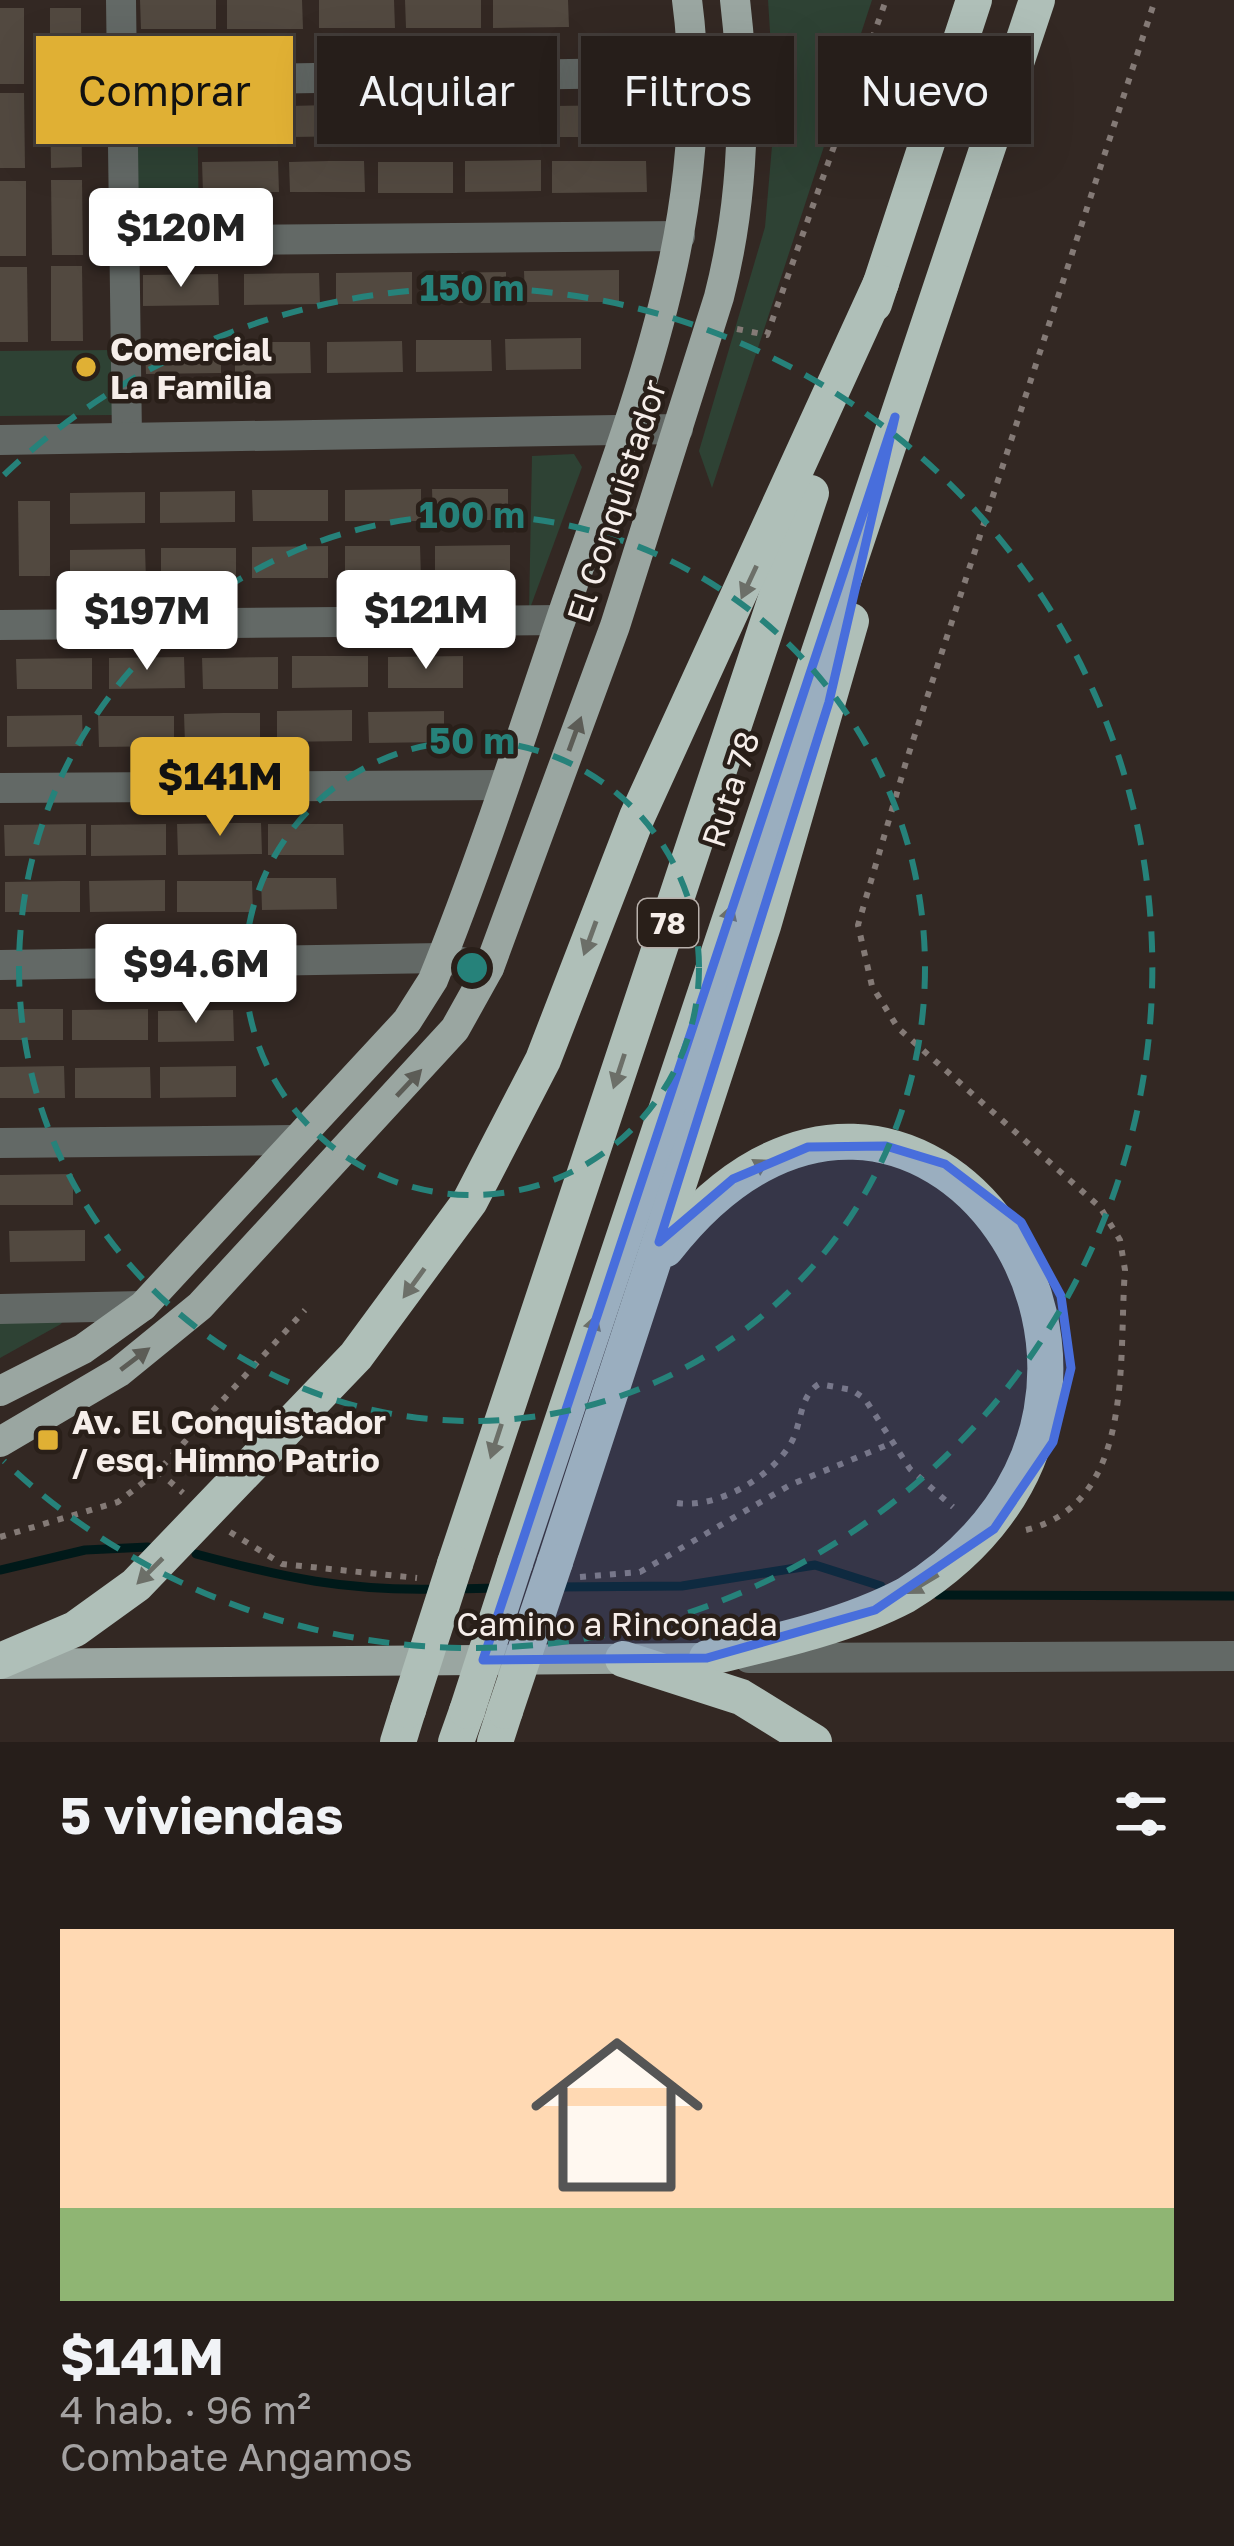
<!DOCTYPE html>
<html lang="es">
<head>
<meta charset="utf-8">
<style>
  :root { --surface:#261e1a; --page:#322b27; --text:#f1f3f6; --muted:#a4a2a2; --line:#423c39; --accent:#e0b034 }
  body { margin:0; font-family:"Golos Text",sans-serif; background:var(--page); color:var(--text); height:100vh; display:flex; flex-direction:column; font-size:45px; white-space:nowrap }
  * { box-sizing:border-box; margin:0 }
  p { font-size:39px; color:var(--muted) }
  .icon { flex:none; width:66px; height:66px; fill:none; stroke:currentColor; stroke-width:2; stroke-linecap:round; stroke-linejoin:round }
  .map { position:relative; height:1742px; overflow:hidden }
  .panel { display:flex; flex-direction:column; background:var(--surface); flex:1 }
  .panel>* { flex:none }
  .hud { position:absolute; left:36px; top:36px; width:1164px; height:108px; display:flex; gap:24px }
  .price { position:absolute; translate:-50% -102px; padding:0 27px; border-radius:12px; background:#fff; color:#222; font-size:39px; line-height:78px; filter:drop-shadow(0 3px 6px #0008) }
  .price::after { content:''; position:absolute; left:50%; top:72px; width:36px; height:27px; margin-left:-18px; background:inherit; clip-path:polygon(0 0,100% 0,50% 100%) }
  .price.selected { background:var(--accent); color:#111 }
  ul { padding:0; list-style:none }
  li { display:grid; align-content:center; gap:24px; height:636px; padding:0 60px }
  li span { display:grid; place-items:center; height:372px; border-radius:0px; color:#555 }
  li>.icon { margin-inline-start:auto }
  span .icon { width:216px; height:216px; fill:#fffc; stroke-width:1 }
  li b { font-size:51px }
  h2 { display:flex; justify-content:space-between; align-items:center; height:144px; padding:0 60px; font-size:51px }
  .chip { padding:0 42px; border-radius:0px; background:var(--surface); box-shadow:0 12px 48px #0002,0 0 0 3px var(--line); font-size:42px; line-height:108px }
  .chip.selected { background:var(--accent); color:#111 }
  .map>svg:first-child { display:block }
</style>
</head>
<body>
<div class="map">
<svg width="1234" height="1742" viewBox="0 0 1234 1742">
  <rect width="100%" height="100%" fill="#332823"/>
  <g fill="#2e4234">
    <polygon points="768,0 872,0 712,488 699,451 765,227 775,111"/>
    <polygon points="134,93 197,93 199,227 136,228"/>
    <polygon points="113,350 114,415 0,416 0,351"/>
    <polygon points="574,454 582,467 529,611 532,456"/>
    <polygon points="0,1309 70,1309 61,1324 0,1358"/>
  </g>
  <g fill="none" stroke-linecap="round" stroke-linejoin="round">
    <g stroke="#001919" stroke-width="9">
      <path d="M196,1554C285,1578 345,1591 438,1589"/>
      <polyline points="0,1570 85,1550 148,1547"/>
      <polyline points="557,1587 682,1586 815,1565 881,1586"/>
      <polyline points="455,1589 498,1588"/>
      <polyline points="938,1595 1234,1596"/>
    </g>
  </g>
  <g fill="#524940">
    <polygon points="140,0 216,0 216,29 141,29"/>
    <polygon points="227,0 302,0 303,29 227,29"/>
    <polygon points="319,0 394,0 395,28 319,28"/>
    <polygon points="405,0 481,0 481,28 406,28"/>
    <polygon points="493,0 568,0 569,27 493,28"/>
    <rect x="0" y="8" width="24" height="76"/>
    <rect x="50" y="8" width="31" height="75"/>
    <polygon points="81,92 82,167 51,168 50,93"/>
    <polygon points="0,93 24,93 25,168 0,168"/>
    <polygon points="328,105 365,106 366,136 290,137 290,106"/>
    <polygon points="542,105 542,136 467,136 466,106"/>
    <polygon points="628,105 629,137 553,137 553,106"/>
    <polygon points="203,106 279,106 279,137 204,137"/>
    <polygon points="454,106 454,137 379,138 379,107"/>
    <polygon points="541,160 541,191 465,192 465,161"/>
    <polygon points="278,161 279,192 203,193 202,162"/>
    <polygon points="328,161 364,161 365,192 290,192 289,162"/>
    <polygon points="552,161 646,161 647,192 552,193"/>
    <rect x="378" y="162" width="75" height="31"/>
    <polygon points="51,180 82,180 83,255 52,255"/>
    <rect x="0" y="181" width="26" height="75"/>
    <polygon points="51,266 82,266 83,341 51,341"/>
    <polygon points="0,267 27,267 28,342 0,342"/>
    <polygon points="619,270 619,302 525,302 524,271"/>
    <polygon points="412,272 412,304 336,304 336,273"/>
    <polygon points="506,272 506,303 431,303 430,273"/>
    <polygon points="319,273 320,304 244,305 244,274"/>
    <polygon points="218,274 219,305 143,306 143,275"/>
    <polygon points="581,338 581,369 506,370 505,339"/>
    <polygon points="416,340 491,340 492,371 416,372"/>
    <polygon points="402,341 403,372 327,373 327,342"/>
    <polygon points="221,342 221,373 146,374 145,343"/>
    <polygon points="235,342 310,342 311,373 235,374"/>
    <polygon points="421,489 421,521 345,521 345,490"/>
    <polygon points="432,489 508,489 508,520 433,520"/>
    <polygon points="252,490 328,490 328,521 253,521"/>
    <polygon points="235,491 235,522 160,523 160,492"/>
    <polygon points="145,492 145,523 70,524 70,493"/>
    <polygon points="18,501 50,501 50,576 19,576"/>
    <polygon points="510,545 510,576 435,577 435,546"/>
    <polygon points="328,546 328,578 252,578 252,547"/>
    <polygon points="345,546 420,546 421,577 345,577"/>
    <polygon points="161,548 236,548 236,578 161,579"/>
    <polygon points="145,549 146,580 70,581 70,550"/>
    <polygon points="292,656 368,656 368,687 292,688"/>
    <polygon points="463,656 463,688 388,688 388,657"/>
    <polygon points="184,657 185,688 109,689 109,658"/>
    <polygon points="278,657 278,689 203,689 202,658"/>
    <polygon points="92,658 92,689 17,689 16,659"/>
    <polygon points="352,710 352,741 277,742 277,711"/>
    <polygon points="444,711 444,742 369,743 368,712"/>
    <polygon points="223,713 260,713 260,744 185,744 184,714"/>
    <polygon points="82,715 83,746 7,747 7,716"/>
    <polygon points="98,716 174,716 174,746 99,747"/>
    <polygon points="234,823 261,823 262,854 178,855 177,824"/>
    <polygon points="86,824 86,855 5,856 4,825"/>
    <polygon points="166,824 166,855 91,856 91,825"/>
    <polygon points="268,824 343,824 344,855 268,855"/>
    <polygon points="261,878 336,878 337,909 262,910"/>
    <polygon points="165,880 165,911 90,912 89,881"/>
    <polygon points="62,881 80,881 80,912 5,912 5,882"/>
    <polygon points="177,881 252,881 253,912 177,912"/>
    <rect x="0" y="1009" width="63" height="31"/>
    <polygon points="148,1009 148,1040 72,1040 72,1010"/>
    <polygon points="233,1010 234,1041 158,1042 158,1011"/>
    <polygon points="64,1066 65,1098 0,1098 0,1067"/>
    <polygon points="236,1066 236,1097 160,1098 160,1067"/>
    <polygon points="150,1067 151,1098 75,1098 75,1068"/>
    <polygon points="73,1174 73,1205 0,1205 0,1175"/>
    <polygon points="85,1230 85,1261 10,1262 9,1231"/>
  </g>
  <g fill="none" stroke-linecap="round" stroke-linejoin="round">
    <g stroke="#847a76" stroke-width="6" stroke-dasharray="6 9" stroke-linecap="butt">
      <polyline points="737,329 767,335 886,0"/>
      <polyline points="158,1471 183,1493"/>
      <path d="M677,1503C716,1509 771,1478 791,1443C802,1424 799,1396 819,1384L852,1390L865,1399L910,1469L953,1507"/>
      <path d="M1026,1530C1136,1503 1118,1359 1125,1270L1120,1240L1100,1207L898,1028L872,986L858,925L906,762L1155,0"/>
      <polyline points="230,1532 282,1564 417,1578"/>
      <polyline points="0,1537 118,1502 158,1471 305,1310"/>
      <polyline points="580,1577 640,1572 790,1485 892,1443"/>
    </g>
    <g stroke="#636966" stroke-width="30">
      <polyline points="121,0 127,438"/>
      <polyline points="122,81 692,72"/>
      <polyline points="124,241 680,236"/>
      <polyline points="0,440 678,429"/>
      <polyline points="0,625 561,620"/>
      <polyline points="0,788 504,785"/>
      <polyline points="0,965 442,958 489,968"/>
      <polyline points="0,1143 294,1140"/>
      <polyline points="0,1309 143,1306"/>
      <polyline points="749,1658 1234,1656"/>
    </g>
    <g stroke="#9aa6a1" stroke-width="30">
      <path d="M0,1391L83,1349L143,1306L407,1021L433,980C482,859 522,734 564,610C632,413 716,214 687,0"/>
      <path d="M0,1442L119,1372L200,1306L455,1029L489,968L615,626L719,297C744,199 747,100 735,0"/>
      <polyline points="0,1664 707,1658"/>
    </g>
    <g stroke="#afbfb8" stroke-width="36">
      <polyline points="874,304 974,0"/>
      <path d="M666,1249C912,934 1234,1393 906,1595C845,1627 774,1642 707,1658"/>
      <polyline points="555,1562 763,926 851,621"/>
      <polyline points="515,1563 1037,0"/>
      <polyline points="455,1564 811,493"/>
      <polyline points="623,1659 741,1697 814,1742"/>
      <polyline points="0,1661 75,1629 136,1585 356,1356 470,1201 543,1060 637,817 881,283"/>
      <polyline points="398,1742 408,1710"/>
      <polyline points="456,1742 467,1711"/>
      <polyline points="495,1742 505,1711"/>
    </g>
    <g stroke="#afbfb8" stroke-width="36">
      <polyline points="408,1710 455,1564"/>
      <polyline points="467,1711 515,1563"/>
      <polyline points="505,1711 555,1562"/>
    </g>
  </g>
  <defs><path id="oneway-solid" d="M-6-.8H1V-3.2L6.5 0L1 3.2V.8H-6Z" transform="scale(3)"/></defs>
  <g fill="#6c6f68">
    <use href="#oneway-solid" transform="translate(749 582) rotate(115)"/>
    <use href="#oneway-solid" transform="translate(727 922) rotate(-72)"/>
    <use href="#oneway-solid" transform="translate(590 938) rotate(110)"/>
    <use href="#oneway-solid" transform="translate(619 1071) rotate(108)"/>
    <use href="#oneway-solid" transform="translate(753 1169) rotate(-28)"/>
    <use href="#oneway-solid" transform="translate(414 1283) rotate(126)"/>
    <use href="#oneway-solid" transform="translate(591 1332) rotate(-72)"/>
    <use href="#oneway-solid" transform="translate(496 1441) rotate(108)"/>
    <use href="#oneway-solid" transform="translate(150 1571) rotate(135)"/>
    <use href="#oneway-solid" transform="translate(923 1584) rotate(149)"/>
  </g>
  <g fill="#5c5c56">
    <use href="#oneway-solid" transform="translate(575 734) rotate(-70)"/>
    <use href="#oneway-solid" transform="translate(409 1083) rotate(-47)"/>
    <use href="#oneway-solid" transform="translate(135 1359) rotate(-37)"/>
  </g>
  <path fill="#486edc" fill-opacity="0.2" stroke="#486edc" stroke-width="9" stroke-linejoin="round" d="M895,417L829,702L659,1242L733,1179L808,1147L886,1146L945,1164L1021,1222L1061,1296L1071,1368L1053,1442L994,1529L875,1610L707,1658L483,1660Z"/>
  <g fill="none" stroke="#26827a" stroke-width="6" stroke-dasharray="21 15">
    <circle cx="472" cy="968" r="227"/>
    <circle cx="472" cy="968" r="453"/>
    <path d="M4 475A680 680 0 1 1 4 1461"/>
  </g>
  <g fill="#e0b034" stroke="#291f19" stroke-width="4.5">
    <circle cx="86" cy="367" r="12"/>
    <rect x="36" y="1428" width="24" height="24" rx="6"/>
  </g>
  <g text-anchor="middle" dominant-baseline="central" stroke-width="9" stroke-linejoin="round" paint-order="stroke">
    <rect fill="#291f19" stroke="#b8b0ab" stroke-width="3" x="638" y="899" width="60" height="48" rx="9"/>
    <g font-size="30" font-weight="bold" fill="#f6eeea">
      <text x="668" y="923">78</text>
    </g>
    <g font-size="33" font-weight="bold" fill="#f6eeea" stroke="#291f19" text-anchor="start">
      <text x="110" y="348">Comercial<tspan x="110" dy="38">La Familia</tspan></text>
      <text x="72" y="1421">Av. El Conquistador<tspan x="72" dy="38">/ esq. Himno Patrio</tspan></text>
    </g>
    <g font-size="33" fill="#f6eeea" stroke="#291f19">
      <text transform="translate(616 501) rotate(-72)">El Conquistador</text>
      <text transform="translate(730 789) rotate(-72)">Ruta 78</text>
      <text x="617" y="1623">Camino a Rinconada</text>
    </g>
  </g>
  <circle cx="472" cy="968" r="18" fill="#26827a" stroke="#291f19" stroke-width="6"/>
  <g font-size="36" text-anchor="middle" font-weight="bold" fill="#26827a" stroke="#291f19" stroke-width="9" stroke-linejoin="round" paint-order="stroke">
    <text x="472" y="301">150 m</text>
    <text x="472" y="528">100 m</text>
    <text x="472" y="754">50 m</text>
  </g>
</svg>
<b class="price" style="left:181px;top:290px">$120M</b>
<b class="price" style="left:426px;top:672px">$121M</b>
<b class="price" style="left:147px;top:673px">$197M</b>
<b class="price selected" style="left:220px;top:839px">$141M</b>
<b class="price" style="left:196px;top:1026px">$94.6M</b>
<div class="hud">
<a class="chip selected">Comprar</a>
<a class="chip">Alquilar</a>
<a class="chip">Filtros</a>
<a class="chip">Nuevo</a>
</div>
</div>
<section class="panel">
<h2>5 viviendas<svg class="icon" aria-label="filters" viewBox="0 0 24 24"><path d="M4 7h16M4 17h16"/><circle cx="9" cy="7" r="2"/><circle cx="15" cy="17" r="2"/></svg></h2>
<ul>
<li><span style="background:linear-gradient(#ffd9b3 75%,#8fb573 0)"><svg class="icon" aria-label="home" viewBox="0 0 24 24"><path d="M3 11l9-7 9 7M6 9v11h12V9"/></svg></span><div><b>$141M</b><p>4 hab. · 96 m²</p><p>Combate Angamos</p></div></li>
</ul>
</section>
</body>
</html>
